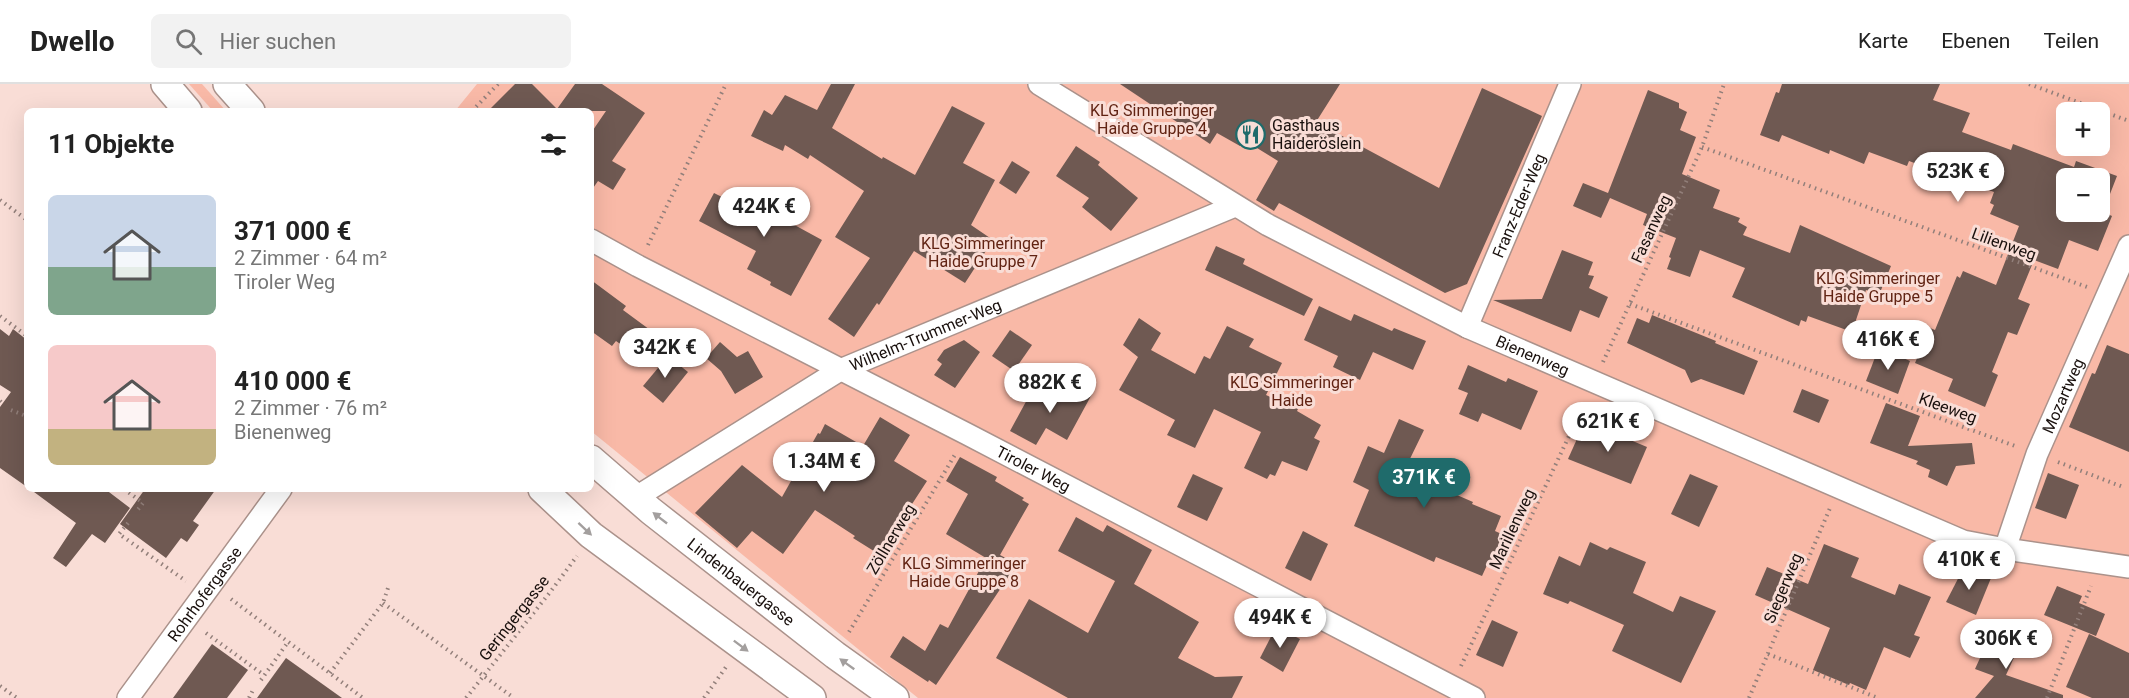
<!DOCTYPE html>
<html lang="de">
<head>
<meta charset="utf-8">
<style>
  :root { --surface:#fff; --page:#f2f2f2; --text:#222; --muted:#767676; --line:#e0e0e0; --accent:#1f6b6b }
  body { margin:0; font-family:Roboto,sans-serif; background:var(--page); color:var(--text); height:100vh; display:flex; flex-direction:column; font-size:22px; white-space:nowrap }
  * { box-sizing:border-box; margin:0 }
  p { font-size:20px; color:var(--muted) }
  .icon { flex:none; width:33px; height:33px; fill:none; stroke:currentColor; stroke-width:2; stroke-linecap:round; stroke-linejoin:round }
  .map { position:relative; flex:1; overflow:hidden }
  .side { position:absolute; left:24px; top:24px; width:570px; height:384px; display:flex; flex-direction:column; background:var(--surface); border-radius:9px; box-shadow:0 6px 24px #0002 }
  .side>* { flex:none }
  .fabs { position:absolute; left:2056px; top:18px; display:grid; gap:12px }
  .fabs a { display:grid; place-items:center; width:54px; height:54px; border-radius:9px; background:var(--surface); box-shadow:0 6px 24px #0002; font-size:30px }
  .price { position:absolute; translate:-50% -51px; padding:0 14px; border-radius:21px; background:#fff; color:#222; font-size:20px; line-height:39px; filter:drop-shadow(0 2px 3px #0008) }
  .price::after { content:''; position:absolute; left:50%; top:36px; width:18px; height:14px; margin-left:-9px; background:inherit; clip-path:polygon(0 0,100% 0,50% 100%) }
  .price.on { background:var(--accent); color:#fff }
  ul { padding:0; list-style:none }
  li { display:flex; align-items:center; gap:18px; height:150px; padding:0 24px }
  li span { display:grid; place-items:center; flex:none; width:168px; height:120px; border-radius:9px; color:#555 }
  li>.icon { margin-inline-start:auto }
  span .icon { width:72px; height:72px; fill:#fffc; stroke-width:1 }
  li b { font-size:26px }
  h2 { display:flex; justify-content:space-between; align-items:center; height:72px; padding:0 24px; font-size:26px }
  header { display:flex; align-items:center; gap:36px; box-sizing:border-box; height:84px; padding:0 30px; background:var(--surface); border-bottom:2px solid var(--line) }
  header strong { font-size:28px }
  nav { display:flex; gap:33px; margin-inline-start:auto; font-size:21px }
  .search { width:420px; height:54px; background:var(--page); display:flex; align-items:center; gap:15px; box-sizing:border-box; padding:0 21px; border-radius:9px; color:var(--muted); font-size:22px }
  .map>svg:first-child { display:block }
</style>
</head>
<body>
<header>
<strong>Dwello</strong>
<div class="search"><svg class="icon" aria-label="search" viewBox="0 0 24 24"><circle cx="10" cy="10" r="6"/><path d="M15 15l6 6"/></svg>Hier suchen</div>
<nav><a>Karte</a><a>Ebenen</a><a>Teilen</a></nav>
</header>
<div class="map">
<svg width="2129" height="614" viewBox="0 0 2129 614">
  <rect width="100%" height="100%" fill="#f9ddd6"/>
  <g fill="#f9b9a7" fill-rule="evenodd">
    <polygon points="189,0 202,0 226,27 213,27"/>
    <path d="M477,0H2129V614H918L591,347V27H455ZM2067,28H2100V62H2067ZM2067,94H2100V128H2067Z"/>
  </g>
  <g fill="#6f5952" fill-rule="evenodd">
    <polygon points="515,0 532,0 557,25 575,0 602,0 645,29 612,77 626,85 613,106 598,97 591,107 591,49 606,27 488,27"/>
    <polygon points="831,0 855,0 832,44 882,75 883,73 915,91 952,22 985,39 963,79 995,96 971,141 993,156 965,199 914,167 879,221 877,219 854,253 828,235 870,174 835,153 864,107 810,71 808,75 785,61 783,67 751,52 764,26 772,31 785,11 817,26"/>
    <polygon points="1120,0 1340,0 1316,38 1439,104 1482,4 1542,32 1467,200 1445,209 1279,119 1274,127 1256,116 1278,77 1244,56 1240,62 1217,49 1210,60"/>
    <path d="M1782,0H1940L1933,16L1970,29L1962,48L2011,66L2013,60L2074,83L2076,77L2117,92L2103,128L2112,132L2098,167L2069,156L2058,185L2034,176L2018,215L2030,220L2017,251L2008,248L1992,288L1998,291L1985,323L1948,307L1953,295L1915,279L1930,244L1935,246L1957,192L1960,194L1963,187L1996,201L2019,142L1990,130L1994,121L1990,119L1994,108L1909,77L1907,82L1869,68L1864,80L1830,66L1829,70L1782,51L1779,58L1760,51L1776,8L1779,9ZM2067,94H2100V128H2067Z"/>
    <polygon points="1648,6 1679,19 1679,24 1687,28 1680,46 1696,53 1682,90 1720,106 1713,124 1740,134 1738,138 1747,143 1743,151 1790,169 1800,141 1891,182 1879,211 1866,206 1852,248 1808,232 1806,238 1801,236 1799,242 1732,213 1745,184 1700,166 1690,193 1667,185 1671,174 1669,173 1676,154 1643,141 1647,130 1610,114 1601,134 1573,122 1583,99 1608,109"/>
    <polygon points="1076,62 1100,78 1098,81 1138,114 1111,147 1082,123 1089,114 1056,92"/>
    <polygon points="1012,77 1030,88 1016,110 999,99"/>
    <polygon points="742,104 770,119 767,126 822,156 791,212 770,201 771,198 747,185 756,167 699,137 714,109 734,119"/>
    <polygon points="1216,162 1245,175 1243,180 1313,215 1304,232 1205,186"/>
    <polygon points="1562,166 1593,178 1588,191 1594,192 1589,204 1608,213 1599,234 1580,226 1571,248 1493,216 1542,215"/>
    <polygon points="591,196 626,222 623,226 661,254 645,277 616,257 612,262 591,247"/>
    <polygon points="1319,222 1351,237 1354,230 1392,247 1394,244 1426,257 1413,286 1373,268 1360,296 1333,283 1338,272 1304,256"/>
    <polygon points="1652,231 1716,257 1715,259 1758,277 1744,311 1701,295 1691,299 1685,286 1627,259 1637,234 1649,239"/>
    <polygon points="1139,234 1161,249 1151,266 1195,290 1204,272 1210,275 1227,242 1254,255 1249,263 1282,279 1266,311 1298,325 1297,327 1321,341 1314,354 1320,357 1307,387 1282,377 1275,392 1270,390 1267,395 1244,384 1261,348 1214,325 1195,364 1167,351 1175,336 1119,306 1138,273 1123,261"/>
    <polygon points="0,245 9,252 13,245 27,256 27,403 0,384 0,323 11,308 0,301"/>
    <polygon points="1010,246 1032,261 1014,287 992,272"/>
    <polygon points="964,256 980,268 955,304 934,291 942,280 937,276 944,266"/>
    <polygon points="720,258 737,273 748,267 763,293 735,310 721,287 706,274"/>
    <polygon points="2107,261 2129,270 2129,368 2069,343 2092,289 2095,290"/>
    <polygon points="1879,263 1910,277 1898,310 1866,297"/>
    <polygon points="668,272 688,288 663,319 643,302"/>
    <polygon points="1468,281 1506,298 1508,294 1538,307 1521,346 1482,329 1478,338 1459,330 1468,309 1458,305"/>
    <polygon points="1074,300 1092,310 1067,356 1046,344 1036,361 1010,347 1035,301 1064,318"/>
    <polygon points="1802,305 1829,316 1819,339 1793,328"/>
    <polygon points="1886,319 1920,332 1908,362 1972,359 1975,380 1956,382 1947,402 1928,393 1930,386 1916,380 1918,377 1870,359"/>
    <polygon points="880,333 910,351 894,377 927,397 890,454 895,457 885,474 853,454 855,452 815,426 783,470 752,447 737,464 695,429 742,381 782,413 818,349 820,350 825,340 863,362"/>
    <polygon points="1399,335 1424,346 1406,383 1452,404 1450,408 1473,418 1472,420 1501,432 1495,447 1508,453 1495,482 1488,479 1482,492 1436,473 1434,478 1354,442 1369,406 1353,398 1368,362 1384,369"/>
    <polygon points="1585,337 1647,363 1631,400 1568,375"/>
    <polygon points="960,373 997,393 995,397 1024,414 1022,416 1029,420 1000,471 1017,480 936,601 929,596 928,598 890,573 903,552 925,567 940,540 948,544 986,474 946,450 968,410 946,397"/>
    <polygon points="2048,389 2079,401 2066,435 2035,424"/>
    <polygon points="1193,390 1223,404 1207,437 1177,423"/>
    <polygon points="1690,390 1718,402 1699,443 1671,430"/>
    <polygon points="30,405 105,405 130,424 105,459 92,450 66,483 53,474 76,439"/>
    <polygon points="145,405 216,405 193,437 199,441 187,458 181,454 166,474 120,440"/>
    <polygon points="1076,433 1103,448 1107,441 1152,466 1134,500 1199,538 1178,574 1215,593 1243,592 1232,614 1068,614 996,574 1029,515 1088,549 1115,497 1058,467"/>
    <polygon points="1303,447 1328,460 1311,497 1285,484"/>
    <polygon points="1590,458 1607,466 1610,463 1646,478 1633,509 1673,528 1680,512 1716,527 1681,599 1612,567 1624,541 1570,517 1568,520 1543,510 1559,472 1580,482"/>
    <polygon points="1824,460 1859,474 1851,493 1895,511 1899,500 1931,513 1914,551 1920,553 1910,574 1884,563 1866,606 1850,599 1849,601 1813,586 1830,544 1755,511 1767,483 1808,500"/>
    <polygon points="1964,483 1991,494 1976,531 1946,518"/>
    <polygon points="2057,502 2082,512 2079,519 2105,530 2096,552 2044,531"/>
    <polygon points="1492,536 1518,548 1503,583 1476,571"/>
    <polygon points="1995,541 2023,554 2006,591 2063,611 2063,614 1975,614 1994,592 1975,585"/>
    <polygon points="1276,543 1300,555 1283,588 1260,574"/>
    <polygon points="2089,550 2129,569 2129,614 2092,614 2066,603"/>
    <polygon points="212,560 248,586 227,614 173,614"/>
    <polygon points="286,574 342,614 257,614"/>
  </g>
  <g fill="none" stroke-linecap="round" stroke-linejoin="round">
    <defs>
      <g id="minor">
        <path id="s1" d="M1039,0L1268,141L1467,243L1963,457L2005,465L2129,483"/>
        <path id="s2" d="M591,156L638,182L967,350L1474,614"/>
        <path id="s3" d="M1467,243L1570,0"/>
        <path id="s4" d="M635,414L840,286L1235,122"/>
        <path id="s5" d="M2005,465L2037,370L2129,162"/>
        <path id="s6" d="M128,614L281,405"/>
      </g>
      <g id="tertiary">
        <polyline points="165,0 188,27"/>
        <polyline points="227,0 251,27"/>
        <path id="s7" d="M591,375L651,427L835,571L895,614"/>
        <polyline points="542,405 591,451 812,614"/>
      </g>
    </defs>
    <use href="#minor" stroke="#ab928b" stroke-width="24"/>
    <use href="#tertiary" stroke="#ab928b" stroke-width="30"/>
    <g stroke="#927f7a" stroke-width="4" stroke-dasharray="1.5 4.5" stroke-linecap="butt">
      <polyline points="2029,0 2129,37"/>
      <polyline points="472,27 498,0"/>
      <polyline points="1702,63 2087,203"/>
      <polyline points="0,116 27,136"/>
      <polyline points="648,161 726,0"/>
      <polyline points="1630,220 2015,362"/>
      <polyline points="0,232 27,252"/>
      <polyline points="1603,278 1702,63 1724,0"/>
      <polyline points="0,317 3,320"/>
      <polyline points="11,326 26,332"/>
      <polyline points="2058,378 2123,403"/>
      <polyline points="124,405 143,419 136,428"/>
      <polyline points="128,439 119,450 186,497"/>
      <polyline points="231,515 363,614"/>
      <polyline points="383,519 514,614"/>
      <polyline points="849,548 956,369"/>
      <polyline points="206,549 264,591"/>
      <polyline points="1768,570 1878,614"/>
      <polyline points="1461,582 1585,318"/>
      <polyline points="330,589 383,519 388,504"/>
      <polyline points="261,596 288,558"/>
      <polyline points="0,602 17,614"/>
      <polyline points="249,614 254,604"/>
      <polyline points="466,614 551,507 577,472"/>
      <polyline points="704,614 726,583"/>
      <polyline points="1749,614 1830,424"/>
      <polyline points="2047,614 2091,502"/>
    </g>
    <use href="#minor" stroke="#fff" stroke-width="21"/>
    <use href="#tertiary" stroke="#fff" stroke-width="27"/>
  </g>
  <defs><path id="oneway-solid" d="M-6-.8H1V-3.2L6.5 0L1 3.2V.8H-6Z" transform="scale(1.5)"/></defs>
  <g fill="#a39f9e">
    <use href="#oneway-solid" transform="translate(660 434) rotate(-142)"/>
    <use href="#oneway-solid" transform="translate(585 445) rotate(43)"/>
    <use href="#oneway-solid" transform="translate(741 562) rotate(37)"/>
    <use href="#oneway-solid" transform="translate(847 580) rotate(-144)"/>
  </g>
  <defs>
    <symbol id="restaurant-ring" viewBox="-11 -11 22 22"><circle r="9.5" fill="#f9ddd6" stroke="#1f6b6b" stroke-width="1.5"/><path d="M-5-6h1v4h1v-4h1v4h1v-4h1v5L-1.5 .5V6h-2V.5L-5-1ZM5-6V6H3V1.5H1.5Q1.5-4 5-6Z" fill="#1f6b6b"/></symbol>
  </defs>
  <g fill-rule="evenodd">
    <use href="#restaurant-ring" x="1234" y="34" width="33" height="33"/>
  </g>
  <g text-anchor="middle" dominant-baseline="central" stroke-width="6" stroke-linejoin="round" paint-order="stroke">
    <g font-size="16" fill="#612313" stroke="#f9ddd6">
      <text x="1152" y="26">KLG Simmeringer<tspan x="1152" dy="18">Haide Gruppe 4</tspan></text>
      <text x="983" y="159">KLG Simmeringer<tspan x="983" dy="18">Haide Gruppe 7</tspan></text>
      <text x="1878" y="194">KLG Simmeringer<tspan x="1878" dy="18">Haide Gruppe 5</tspan></text>
      <text x="1292" y="298">KLG Simmeringer<tspan x="1292" dy="18">Haide</tspan></text>
      <text x="964" y="479">KLG Simmeringer<tspan x="964" dy="18">Haide Gruppe 8</tspan></text>
    </g>
    <g font-size="16" fill="#19100d" stroke="#f9ddd6" text-anchor="start">
      <text x="1272" y="41">Gasthaus<tspan x="1272" dy="18">Haideröslein</tspan></text>
    </g>
    <g font-size="16" fill="#19100d" stroke="#f9ddd6">
      <text stroke="none"><textPath href="#s3" startOffset="132">Franz-Eder-Weg</textPath></text>
      <text transform="translate(1651 145) rotate(-65)">Fasanweg</text>
      <text transform="translate(2004 160) rotate(20)">Lilienweg</text>
      <text stroke="none"><textPath href="#s4" startOffset="334">Wilhelm-Trummer-Weg</textPath></text>
      <text stroke="none"><textPath href="#s1" startOffset="564">Bienenweg</textPath></text>
      <text stroke="none"><textPath href="#s5" startOffset="164">Mozartweg</textPath></text>
      <text transform="translate(1948 324) rotate(20)">Kleeweg</text>
      <text stroke="none"><textPath href="#s2" startOffset="498">Tiroler Weg</textPath></text>
      <text transform="translate(1512 445) rotate(-65)">Marillenweg</text>
      <text transform="translate(891 455) rotate(-59)">Zöllnerweg</text>
      <text stroke="none"><textPath href="#s7" startOffset="194">Lindenbauergasse</textPath></text>
      <text transform="translate(1783 504) rotate(-67)">Siegerweg</text>
      <text stroke="none"><textPath href="#s6" startOffset="129">Rohrhofergasse</textPath></text>
      <text transform="translate(514 534) rotate(-52)">Geringergasse</text>
    </g>
  </g>
</svg>
<div class="fabs">
<a>+</a>
<a>−</a>
</div>
<b class="price" style="left:1958px;top:119px">523K €</b>
<b class="price" style="left:764px;top:154px">424K €</b>
<b class="price" style="left:1888px;top:287px">416K €</b>
<b class="price" style="left:665px;top:295px">342K €</b>
<b class="price" style="left:1050px;top:330px">882K €</b>
<b class="price" style="left:1608px;top:369px">621K €</b>
<b class="price" style="left:824px;top:409px">1.34M €</b>
<b class="price on" style="left:1424px;top:425px">371K €</b>
<b class="price" style="left:1969px;top:507px">410K €</b>
<b class="price" style="left:1280px;top:565px">494K €</b>
<b class="price" style="left:2006px;top:586px">306K €</b>
<section class="side">
<h2>11 Objekte<svg class="icon" aria-label="filters" viewBox="0 0 24 24"><path d="M4 7h16M4 17h16"/><circle cx="9" cy="7" r="2"/><circle cx="15" cy="17" r="2"/></svg></h2>
<ul>
<li><span style="background:linear-gradient(#c9d6e8 60%,#7fa58c 0)"><svg class="icon" aria-label="home" viewBox="0 0 24 24"><path d="M3 11l9-7 9 7M6 9v11h12V9"/></svg></span><div><b>371 000 €</b><p>2 Zimmer · 64 m²</p><p>Tiroler Weg</p></div></li>
<li><span style="background:linear-gradient(#f6c9c9 70%,#c2b280 0)"><svg class="icon" aria-label="home" viewBox="0 0 24 24"><path d="M3 11l9-7 9 7M6 9v11h12V9"/></svg></span><div><b>410 000 €</b><p>2 Zimmer · 76 m²</p><p>Bienenweg</p></div></li>
</ul>
</section>
</div>
</body>
</html>
